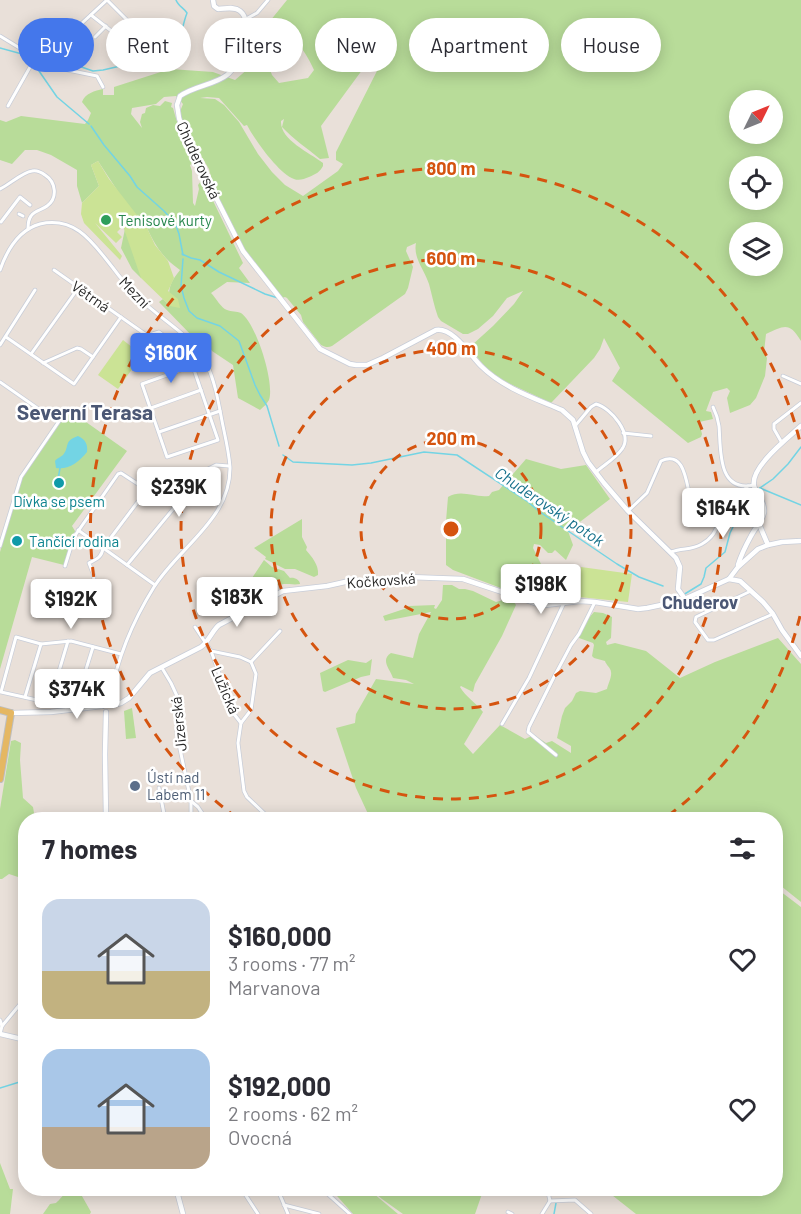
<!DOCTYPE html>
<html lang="en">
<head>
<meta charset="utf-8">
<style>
  :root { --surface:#fff; --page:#f7f7f7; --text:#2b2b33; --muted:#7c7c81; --accent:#4477eb }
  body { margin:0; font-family:Barlow,sans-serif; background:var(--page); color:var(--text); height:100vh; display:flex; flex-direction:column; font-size:22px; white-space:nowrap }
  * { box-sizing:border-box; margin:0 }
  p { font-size:20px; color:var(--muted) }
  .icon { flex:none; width:33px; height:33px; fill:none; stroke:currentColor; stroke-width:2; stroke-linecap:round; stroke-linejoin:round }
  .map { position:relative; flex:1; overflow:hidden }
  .sheet { position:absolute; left:18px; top:812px; width:765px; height:384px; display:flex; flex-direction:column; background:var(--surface); border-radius:24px; box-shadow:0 3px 15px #0003 }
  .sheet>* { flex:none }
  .guide { position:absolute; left:18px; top:18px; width:765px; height:54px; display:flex; gap:12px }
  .needle { width:39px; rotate:47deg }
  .controls { position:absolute; left:729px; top:90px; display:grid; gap:12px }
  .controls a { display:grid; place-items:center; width:54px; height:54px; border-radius:50%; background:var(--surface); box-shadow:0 3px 15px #0003; font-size:30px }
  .price { position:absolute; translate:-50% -51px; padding:0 14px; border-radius:6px; background:#fff; color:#222; font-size:20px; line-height:39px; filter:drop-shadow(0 2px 3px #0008) }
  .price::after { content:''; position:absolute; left:50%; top:36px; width:18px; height:14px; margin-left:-9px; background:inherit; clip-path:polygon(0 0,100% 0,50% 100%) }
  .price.current { background:var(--accent); color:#fff }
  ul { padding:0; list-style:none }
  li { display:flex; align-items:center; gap:18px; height:150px; padding:0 24px }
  li span { display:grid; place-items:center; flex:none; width:168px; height:120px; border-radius:18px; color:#555 }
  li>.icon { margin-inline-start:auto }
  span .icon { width:72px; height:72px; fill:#fffc; stroke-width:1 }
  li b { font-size:26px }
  h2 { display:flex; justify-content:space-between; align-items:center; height:72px; padding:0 24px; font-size:26px }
  .tag { padding:0 21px; border-radius:27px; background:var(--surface); box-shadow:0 3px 15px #0003; font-size:21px; line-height:54px }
  .tag.current { background:var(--accent); color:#fff }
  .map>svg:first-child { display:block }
</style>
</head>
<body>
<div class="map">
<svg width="801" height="1214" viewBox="0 0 801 1214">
  <rect width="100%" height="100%" fill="#e9e0d9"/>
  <g fill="#b8dc99" fill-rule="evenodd">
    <path d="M287,0H801V341C789,321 784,326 766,334L764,352L767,358L765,376L756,398L750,405L730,413L727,398L730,391L727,388L713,392L706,411L711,412L713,419L699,422L702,434L701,437L688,443L612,381L620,368L604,338L600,349L594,358L551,403L506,382L488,370L471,350L472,345L493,326L514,304L523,291L507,298L493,316L478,329L468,334H463L441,321L438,317C434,306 432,295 429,284C424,269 413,258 416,243L407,247L406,251L413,267L408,288L405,294L332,346C328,348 325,347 321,345L303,322L301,315L287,298L285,297L282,298L248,257L240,243L214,189L209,169L185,129L181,118V109L183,104L176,96L164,97L156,104L132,108L131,114L142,128L140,122L142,114L145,113L146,108L153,105L160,106L165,101L172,103L171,107L173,108C178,127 186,145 192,164L190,165L192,171L193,203L195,206L199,189L198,185L201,181L204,182L243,263L239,268L250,283L227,282L211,293C216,298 221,308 227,310C231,312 237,311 241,313C256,323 275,383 269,400C267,404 263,407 260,410L238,398L233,365L212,351L201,333L194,338L159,302L163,299L170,306C168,289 169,284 180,270C163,258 156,247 147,228L148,266L141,278L132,269L121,248L126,224L117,190L98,161L91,165L99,186L82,203L77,186V170L51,155L37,150H25L12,164L0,160V120L6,122L21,116L85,124L88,120L91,113L82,102C85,93 95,91 103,89V95H114V87L170,69L213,72L235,80L256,62H267L272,75L279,83L308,78L314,70C303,45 291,35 270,21ZM368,62L379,67L336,152V160L343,164L338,171L303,196L285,185L272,172L258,154L239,122L224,105L215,99L200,98L207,97L219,98L244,126L247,125C254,139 279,174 294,179C299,181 304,179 309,177C316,174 320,172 323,166V163C309,152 280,140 281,121L284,119L282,127C293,139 307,148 320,159L329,158L321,126ZM740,100H772V134H740ZM740,166H772V200H740ZM740,232H772V266H740Z"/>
    <polygon points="69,410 127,451 72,526 75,531 64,565 32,557 0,669 0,552 22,478"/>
    <path d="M526,459L561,469L586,465L610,499L568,531L573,545L566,560L555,550L552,553H548L540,545L534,544L533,548L544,570V575L546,579L567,589L569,593L568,596C559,601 547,601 537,598L538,584L515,572L506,590L453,570L446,565V521L448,497C462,489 474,498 489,496L492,492L499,490Z"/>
    <path d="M302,519V537L307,547L306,550C312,557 319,565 318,575L314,577L295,569H285L265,559L266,557L254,548Z"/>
    <path d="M264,560L272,567L284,571L290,578C294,577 300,580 300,584C295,585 290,584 284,584C271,585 262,592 251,580L252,578Z"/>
    <path d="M443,585H452L459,589H465L473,591L496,602C503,600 512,597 516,605L502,636L475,684L473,692L461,686L460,687C465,696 476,703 483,712L464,744L473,754L500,725L525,739L534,735L546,743L552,741L571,753V746L557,738L562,716L565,708L572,701L576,693L580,691L596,693L607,689C608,684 612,677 611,672C611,668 606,665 605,661L594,658L592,656L594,645L593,643L579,638V635L588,619L594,612L603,613L612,617L611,638L606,642L607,645L615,643L646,651L680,678L715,662L778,638L801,664V902L776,882V819H362L369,816L356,788L336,728L355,723L356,714L376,679L414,684L406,680L393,678C390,669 380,660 391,653L413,658L419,634L431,612L385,621L383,616L407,608L409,606L435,605L434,608L436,609L442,600Z"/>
    <polygon points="372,659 370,675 361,677 325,692 323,691 320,673 348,660 366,663"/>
    <polygon points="132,708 136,738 126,739 124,711"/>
    <polygon points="15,740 21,743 20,760 23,798 33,807 35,819 26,819 25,887 18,877 9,874 2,879 0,879 0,809 11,741"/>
    <polygon points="776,888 801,907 801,1214 636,1214 603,1188 776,1188"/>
    <polygon points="0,1163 10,1189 13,1189 10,1214 0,1214"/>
    <polygon points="330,1188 367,1188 398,1214 353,1214"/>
    <polygon points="369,1188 484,1188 475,1214 403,1214 382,1199"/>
    <path d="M78,1189L91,1212L90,1214H43L50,1204L56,1203C65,1195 64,1190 78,1189Z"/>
  </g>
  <g fill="#cbe395">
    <polygon points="98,161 109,179 147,228 155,245 168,261 174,278 168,291 178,299 180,308 170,306 141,278 123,226 117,232 122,237 116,243 95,223 122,256 120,260 84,223 81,214 82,203 99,186 91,165"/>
    <polygon points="123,340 142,355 118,389 98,375"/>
    <polygon points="581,567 632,574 628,602 579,597"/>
  </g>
  <path fill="#73d4e4" d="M78,436C85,439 88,444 87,452C79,462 69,470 56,468L55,461C57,458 61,457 63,455C70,447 63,441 78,436Z"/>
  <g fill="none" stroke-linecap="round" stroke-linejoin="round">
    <g stroke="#73d4e4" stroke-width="1.5">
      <polyline points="0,48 33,57"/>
      <polyline points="29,55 31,62 39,71 57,97 89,124"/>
      <path d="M38,58L70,63L93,71L103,70L164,56C183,45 180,31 187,13C184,8 178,6 176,0"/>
      <polyline points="91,126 104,145 130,176 137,187 164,211 175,223 179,234 183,255"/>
      <polyline points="182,254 191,258 200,260 219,272 265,294 278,298"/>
      <polyline points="183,259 181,286 184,298 189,311 197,318 220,326 239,341 255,385 260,395 267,406 279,446"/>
      <polyline points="283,455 293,462 352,465 371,463 424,452 457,455 527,501 540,512 617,564 639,577 663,586"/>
      <polyline points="57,485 60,468"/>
      <polyline points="760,488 801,505"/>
      <polyline points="683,595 701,584 704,577 706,568 725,552 730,533 734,525 744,518 754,492 773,479 788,464 801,447"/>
      <polyline points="0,1088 26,1080"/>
      <polyline points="554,1214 556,1203"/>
    </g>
    <defs>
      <g id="minor">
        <polyline points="107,0 128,21"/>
        <polyline points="91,15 114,33"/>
        <polyline points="246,19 257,13 268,0"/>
        <polyline points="0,36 18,47 30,52 38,53 68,36 107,0"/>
        <polyline points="95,37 106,26"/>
        <polyline points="33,63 97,76 103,87"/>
        <polyline points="8,106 38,53"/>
        <path d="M0,189C10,184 23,172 32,171C37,170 41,172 45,175C56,182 58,198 47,206C42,210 35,210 31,216C28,220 28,224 28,229"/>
        <polyline points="19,214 23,216"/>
        <polyline points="1,222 20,197 30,205"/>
        <path d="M0,270C7,250 18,230 40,224C76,216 93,243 113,268C121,279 130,289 139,298C162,321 193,335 207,365C216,384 219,406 223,426C226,440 229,453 230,467C231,519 179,547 154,587C131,624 118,658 109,700"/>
        <polyline points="54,270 145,334 149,335 159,332 186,352 190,358 218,440 167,457 142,384 192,366"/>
        <polyline points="6,337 74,384 121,317"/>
        <polyline points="0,345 35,290"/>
        <polyline points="31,354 79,287"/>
        <polyline points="43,363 77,348 81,349 93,357"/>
        <polyline points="783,376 801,384"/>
        <polyline points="0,382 53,419"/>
        <path d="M713,407C716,413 718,419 719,426C721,449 717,493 754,485"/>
        <polyline points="151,408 201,390"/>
        <path d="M575,426L591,407L596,404C611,408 633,434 622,449C616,458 604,465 596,472"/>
        <polyline points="159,432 220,411"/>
        <polyline points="623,433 651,436"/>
        <polyline points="782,443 774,429 774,424 801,403"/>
        <path d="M628,511L647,493L661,461C687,449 686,488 692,504C697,515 707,520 718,525"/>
        <polyline points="78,530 155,585"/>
        <polyline points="0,546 21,477 64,414"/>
        <path d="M671,552C683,547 690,551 702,544C716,536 716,527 723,514C729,504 739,494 748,486"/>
        <polyline points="127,565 183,497 208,469 216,465 229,466"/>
        <polyline points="65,566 74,537 118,474 121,473 147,490"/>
        <path d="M93,585L94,576L89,563C97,559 102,557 103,548L152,483"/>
        <polyline points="751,591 696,617 695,622 708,640 714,640 773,614"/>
        <polyline points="195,627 211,651 234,714 241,723 238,743 244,791 247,797 270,819"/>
        <polyline points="211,651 240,657 251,662 256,674 251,710 241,723"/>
        <polyline points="251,662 280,631"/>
        <polyline points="162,668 171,683 177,696 177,735 191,801 191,819"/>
        <polyline points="78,695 93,647"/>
        <polyline points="25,697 41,644"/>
        <polyline points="51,698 68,641"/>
        <polyline points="81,708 78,695 37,700 1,692 16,637 41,644 71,641 121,654"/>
        <polyline points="502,724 529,678 564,603"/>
        <polyline points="556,755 528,732 529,727 555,675 571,645 579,634 595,602"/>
        <polyline points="159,788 165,819"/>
        <polyline points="191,801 198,807 206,819"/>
        <polyline points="0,1020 2,1026"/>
        <polyline points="0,1034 2,1026 26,997"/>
        <polyline points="241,1188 258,1214"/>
        <polyline points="277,1188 288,1214"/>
        <polyline points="321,1188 350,1214"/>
        <polyline points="547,1188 550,1201"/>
        <polyline points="550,1201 575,1200 591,1214"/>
        <polyline points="284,1205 319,1214"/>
        <polyline points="508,1212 512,1214"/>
        <polyline points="542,1214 550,1201"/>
      </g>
      <g id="tertiary">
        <path d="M213,0L214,6L218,9C225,9 234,6 240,11C255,22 240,65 227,75C214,85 194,86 180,96L177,105L179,118L183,130L196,158L243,251L320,349L350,364L356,365H367L383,358L436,330C453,327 470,355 481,366C503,388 534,398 562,410L573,420L583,452L588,462L604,483L628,511L676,558L680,567L678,589L685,599"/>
        <polyline points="759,524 768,545"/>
        <path d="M738,565C741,555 746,545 751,536C755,528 763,520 764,512C765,502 757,495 754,486C750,467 788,438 801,426"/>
        <polyline points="729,579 740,581 763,602 773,614 782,630 801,656"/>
        <path d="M113,705L121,703L129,698L150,673L201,647C209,641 212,631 219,625L283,591L327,586L354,580L371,583L409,577L463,579L538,604L545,605L580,601L595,602L638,609L647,608L680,601L729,579L738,567L758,549L768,545L782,542L801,541"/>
        <polyline points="102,706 103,703 107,700 111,701 113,705"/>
        <polyline points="11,713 51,712 102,706"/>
        <polyline points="106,819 105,754 106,712"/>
        <polyline points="0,1034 26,1040"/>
        <polyline points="176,1188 183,1214"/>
      </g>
      <g id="primary">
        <polyline points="0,710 11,713"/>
        <polyline points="0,779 11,713"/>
      </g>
    </defs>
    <use href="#minor" stroke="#c8cdd8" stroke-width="4.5"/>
    <use href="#tertiary" stroke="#c8cdd8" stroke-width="6"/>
    <use href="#primary" stroke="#bebebe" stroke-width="8"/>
    <use href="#minor" stroke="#fff" stroke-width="3"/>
    <use href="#tertiary" stroke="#fff" stroke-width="4.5"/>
    <use href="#primary" stroke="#e5b762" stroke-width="6"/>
  </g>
  <g fill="none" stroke="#d5540f" stroke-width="3" stroke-dasharray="10 8">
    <circle cx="451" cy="529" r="90"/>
    <circle cx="451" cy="529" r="180"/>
    <circle cx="451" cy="529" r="270"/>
    <path d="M800 616A360 360 0 0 1 665 818M237 818A360 360 0 1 1 800 442"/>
  </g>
  <circle fill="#2e9e5b" stroke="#fff" stroke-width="2" cx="106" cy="220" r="6"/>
  <g fill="#0f9aa8" stroke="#fff" stroke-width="2">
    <circle cx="59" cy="483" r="6"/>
    <circle cx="17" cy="541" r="6"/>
  </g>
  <circle fill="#5c6f8a" stroke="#fff" stroke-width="2" cx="135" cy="786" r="6"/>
  <g text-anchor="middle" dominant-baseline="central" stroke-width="5" stroke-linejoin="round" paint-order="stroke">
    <g font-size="15" fill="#272727" stroke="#fff">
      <text transform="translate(199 160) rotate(65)">Chuderovská</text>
      <text transform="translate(135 292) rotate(46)">Mezní</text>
      <text transform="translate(91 296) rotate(35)">Větrná</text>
      <text transform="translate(381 580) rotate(-4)">Kočkovská</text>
      <text transform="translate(226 690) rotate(67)">Lužická</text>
      <text transform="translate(178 724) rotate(-96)">Jizerská</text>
    </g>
    <g font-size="15" fill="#27864d" stroke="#fff" text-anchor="start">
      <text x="118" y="220">Tenisové kurty</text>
    </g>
    <g font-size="15" fill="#0d838f" stroke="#fff">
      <text x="59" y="501">Dívka se psem</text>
      <text x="29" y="541" text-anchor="start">Tančící rodina</text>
    </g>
    <g font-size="15" fill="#4e5e75" stroke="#fff" text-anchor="start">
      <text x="147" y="777">Ústí nad<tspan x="147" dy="17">Labem 11</tspan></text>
    </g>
    <g font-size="16" font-style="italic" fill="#17718b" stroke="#fff">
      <text transform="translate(550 506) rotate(34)">Chuderovský potok</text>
    </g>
    <g font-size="18" font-weight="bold" fill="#4b5774" stroke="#fff">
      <text x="700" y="602">Chuderov</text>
    </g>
    <g font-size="21" font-weight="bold" fill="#4b5774" stroke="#fff">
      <text x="85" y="411">Severní Terasa</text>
    </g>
  </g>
  <circle cx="451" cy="529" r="9" fill="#d5540f" stroke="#fff" stroke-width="3"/>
  <g font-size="18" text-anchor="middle" font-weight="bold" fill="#d5540f" stroke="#fff" stroke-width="5" stroke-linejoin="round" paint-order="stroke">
    <text x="451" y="175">800 m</text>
    <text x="451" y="265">600 m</text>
    <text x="451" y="355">400 m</text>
    <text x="451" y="445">200 m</text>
  </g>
</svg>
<div class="controls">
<a><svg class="needle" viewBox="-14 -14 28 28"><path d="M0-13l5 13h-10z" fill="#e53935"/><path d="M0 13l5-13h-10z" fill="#7c7c81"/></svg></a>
<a><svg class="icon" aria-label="locate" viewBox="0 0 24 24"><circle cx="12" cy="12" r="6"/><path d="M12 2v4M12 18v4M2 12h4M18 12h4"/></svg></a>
<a><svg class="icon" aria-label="layers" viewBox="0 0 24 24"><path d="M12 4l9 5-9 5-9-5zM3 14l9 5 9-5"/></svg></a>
</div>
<b class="price current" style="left:171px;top:384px">$160K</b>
<b class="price" style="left:179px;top:518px">$239K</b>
<b class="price" style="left:723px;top:539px">$164K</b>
<b class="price" style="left:541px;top:615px">$198K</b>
<b class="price" style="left:237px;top:628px">$183K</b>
<b class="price" style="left:71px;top:630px">$192K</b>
<b class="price" style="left:77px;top:720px">$374K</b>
<div class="guide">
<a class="tag current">Buy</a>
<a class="tag">Rent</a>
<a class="tag">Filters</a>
<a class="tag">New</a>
<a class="tag">Apartment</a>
<a class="tag">House</a>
</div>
<section class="sheet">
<h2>7 homes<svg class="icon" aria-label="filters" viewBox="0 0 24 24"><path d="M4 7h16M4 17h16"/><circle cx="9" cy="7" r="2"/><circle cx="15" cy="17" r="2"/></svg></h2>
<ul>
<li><span style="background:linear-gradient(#c9d6e8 60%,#c2b280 0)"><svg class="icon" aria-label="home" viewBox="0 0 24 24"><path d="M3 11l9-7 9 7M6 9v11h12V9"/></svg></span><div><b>$160,000</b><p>3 rooms · 77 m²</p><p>Marvanova</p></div><svg class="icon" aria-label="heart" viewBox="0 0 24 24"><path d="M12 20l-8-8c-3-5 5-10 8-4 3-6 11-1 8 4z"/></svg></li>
<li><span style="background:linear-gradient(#a9c7e8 65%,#b9a48a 0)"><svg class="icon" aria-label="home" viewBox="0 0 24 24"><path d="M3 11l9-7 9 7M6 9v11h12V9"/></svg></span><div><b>$192,000</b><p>2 rooms · 62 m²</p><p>Ovocná</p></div><svg class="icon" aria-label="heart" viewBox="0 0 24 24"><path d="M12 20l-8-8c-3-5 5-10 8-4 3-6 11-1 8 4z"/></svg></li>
</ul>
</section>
</div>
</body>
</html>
